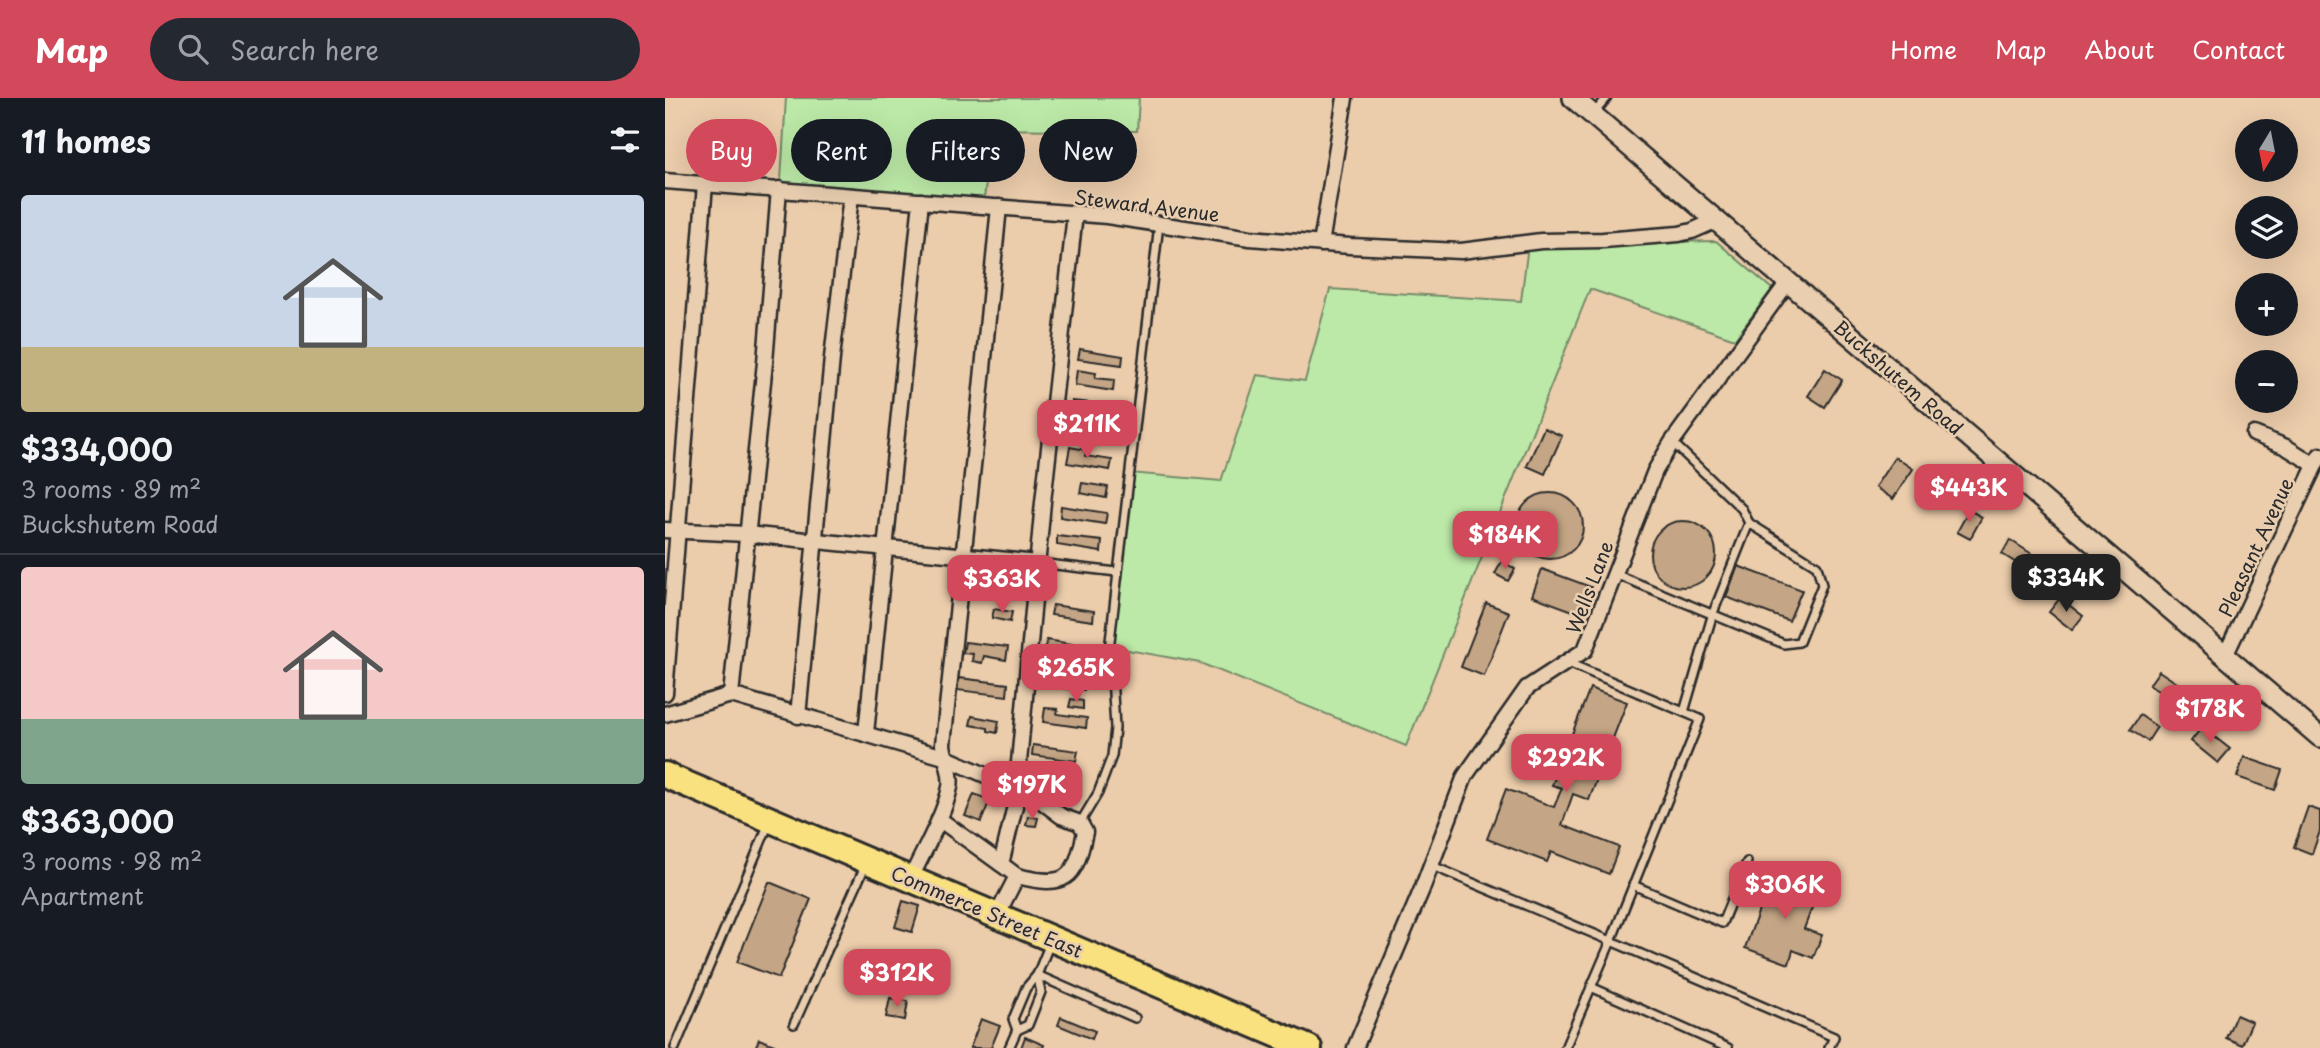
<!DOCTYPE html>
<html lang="en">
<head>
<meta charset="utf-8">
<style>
  :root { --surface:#171b24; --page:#242831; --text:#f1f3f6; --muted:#9ea1a6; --line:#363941; --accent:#d1495b }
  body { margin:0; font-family:"Playpen Sans",sans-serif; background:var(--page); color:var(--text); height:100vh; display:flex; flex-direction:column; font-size:26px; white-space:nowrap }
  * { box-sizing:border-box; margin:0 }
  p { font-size:23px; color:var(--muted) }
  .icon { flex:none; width:38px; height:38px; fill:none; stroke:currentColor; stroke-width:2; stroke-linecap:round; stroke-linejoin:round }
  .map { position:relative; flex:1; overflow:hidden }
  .side { display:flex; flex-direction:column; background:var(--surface); width:665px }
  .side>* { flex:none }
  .guide { position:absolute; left:21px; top:21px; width:665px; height:63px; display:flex; gap:14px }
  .needle { width:46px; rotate:190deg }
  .fabs { position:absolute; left:1570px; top:21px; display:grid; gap:14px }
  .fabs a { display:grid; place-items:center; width:63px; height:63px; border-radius:50%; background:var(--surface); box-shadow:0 7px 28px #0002; font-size:35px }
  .price { position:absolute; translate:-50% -60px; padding:0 16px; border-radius:14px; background:var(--accent); color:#fff; font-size:23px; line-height:46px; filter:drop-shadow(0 2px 4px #0008) }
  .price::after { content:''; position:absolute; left:50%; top:42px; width:21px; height:16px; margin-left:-10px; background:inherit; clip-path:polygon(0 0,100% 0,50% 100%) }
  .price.on { background:#222; color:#fff }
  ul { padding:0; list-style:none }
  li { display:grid; align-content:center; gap:14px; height:371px; padding:0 21px }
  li+li { border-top:2px solid var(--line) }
  li span { display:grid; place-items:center; height:217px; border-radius:7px; color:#555 }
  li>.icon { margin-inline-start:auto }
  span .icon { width:126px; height:126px; fill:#fffc; stroke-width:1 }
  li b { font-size:30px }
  h2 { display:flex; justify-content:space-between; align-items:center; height:84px; padding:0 21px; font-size:30px }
  .tag { padding:0 24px; border-radius:32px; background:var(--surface); box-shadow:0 7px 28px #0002; font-size:24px; line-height:63px }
  .tag.on { background:var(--accent); color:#fff }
  header { display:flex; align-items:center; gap:42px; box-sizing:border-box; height:98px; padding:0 35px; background:var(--accent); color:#fff }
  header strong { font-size:33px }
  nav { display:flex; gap:38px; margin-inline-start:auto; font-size:24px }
  .search { width:490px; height:63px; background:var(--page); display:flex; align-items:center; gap:18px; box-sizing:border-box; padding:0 24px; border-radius:38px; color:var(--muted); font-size:26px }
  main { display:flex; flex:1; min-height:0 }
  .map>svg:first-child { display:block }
</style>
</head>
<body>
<header>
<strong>Map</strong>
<div class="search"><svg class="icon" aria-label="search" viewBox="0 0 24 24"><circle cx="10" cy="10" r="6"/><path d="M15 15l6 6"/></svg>Search here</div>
<nav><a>Home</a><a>Map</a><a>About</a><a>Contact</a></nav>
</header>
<main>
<section class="side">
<h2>11 homes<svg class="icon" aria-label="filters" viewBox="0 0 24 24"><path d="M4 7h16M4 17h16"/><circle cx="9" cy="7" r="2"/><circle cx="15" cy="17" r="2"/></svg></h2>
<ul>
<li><span style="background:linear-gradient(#c9d6e8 70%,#c2b280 0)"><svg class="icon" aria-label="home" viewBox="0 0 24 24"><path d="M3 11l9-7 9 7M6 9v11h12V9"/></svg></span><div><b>$334,000</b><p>3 rooms · 89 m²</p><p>Buckshutem Road</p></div></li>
<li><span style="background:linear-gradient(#f6c9c9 70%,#7fa58c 0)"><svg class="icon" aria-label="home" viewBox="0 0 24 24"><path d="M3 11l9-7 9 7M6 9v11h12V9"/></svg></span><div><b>$363,000</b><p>3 rooms · 98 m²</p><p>Apartment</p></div></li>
</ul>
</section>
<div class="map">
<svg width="1655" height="950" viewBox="0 0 1655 950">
  <rect width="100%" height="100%" fill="#ebccab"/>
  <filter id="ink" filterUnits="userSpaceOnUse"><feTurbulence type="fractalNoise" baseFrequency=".0143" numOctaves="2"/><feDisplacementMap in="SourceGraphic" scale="14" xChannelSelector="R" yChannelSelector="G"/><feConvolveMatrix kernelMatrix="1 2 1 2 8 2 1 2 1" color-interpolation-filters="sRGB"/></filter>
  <g filter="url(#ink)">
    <g fill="#bce9a7" stroke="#748a69" stroke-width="2">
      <polygon points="121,0 474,0 472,33 328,31 317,116 115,99"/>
      <polygon points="1051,143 1107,191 1070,241 925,191 741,648 535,565 446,549 465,375 556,383 592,277 640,283 665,191 856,203 863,147"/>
    </g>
    <g fill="#c4a585" stroke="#2b2b2b" stroke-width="2">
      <polygon points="415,251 458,258 457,267 413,261"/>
      <polygon points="1160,271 1177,282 1160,309 1143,298"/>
      <polygon points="412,272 431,275 430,280 449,282 448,293 410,287"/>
      <polygon points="407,303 445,307 445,318 406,313"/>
      <polygon points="410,330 445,335 444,345 408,340"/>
      <polygon points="879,330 897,338 880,376 862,368"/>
      <polygon points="405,349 421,352 420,358 447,362 445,372 402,365"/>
      <polygon points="1230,359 1248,371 1228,401 1210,389"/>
      <polygon points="417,385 443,389 441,400 415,395"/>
      <circle cx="885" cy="428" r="33"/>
      <polygon points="396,408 442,415 440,426 395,419"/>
      <polygon points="1304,412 1317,419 1305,441 1292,434"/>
      <circle cx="1018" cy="456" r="33"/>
      <polygon points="392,438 437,443 436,454 392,447"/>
      <polygon points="1345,442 1367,456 1359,470 1337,456"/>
      <polygon points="837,463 850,471 843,483 830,476"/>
      <polygon points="1073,468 1137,492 1124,523 1061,499"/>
      <polygon points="877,471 926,489 916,516 867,498"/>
      <polygon points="309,477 353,482 351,492 343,491 342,498 328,496 330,490 307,487"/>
      <polygon points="1395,500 1418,518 1407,532 1384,514"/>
      <polygon points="821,505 844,514 819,578 796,569"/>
      <polygon points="388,507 429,513 428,523 386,517"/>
      <polygon points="329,511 347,514 345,524 327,520"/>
      <polygon points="382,542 425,549 423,558 380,552"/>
      <polygon points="300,544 343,549 341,562 319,558 317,565 307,563 308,556 298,555"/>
      <polygon points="1494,573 1518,589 1509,603 1484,587"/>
      <polygon points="294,580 343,586 342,598 292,592"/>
      <polygon points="396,582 420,584 419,592 396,590"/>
      <polygon points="925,590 962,604 924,702 908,696 897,727 954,749 944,776 886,754 882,764 822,741 841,691 889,709 897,690 887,687"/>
      <polygon points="406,601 418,603 418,611 404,609"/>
      <polygon points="380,610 393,611 392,616 422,620 421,630 378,624"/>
      <polygon points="1475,617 1492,629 1483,643 1465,632"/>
      <polygon points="307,618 334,623 332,635 323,633 323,630 305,627"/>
      <polygon points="1537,629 1565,651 1553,665 1526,643"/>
      <polygon points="368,647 413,653 411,663 367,657"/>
      <polygon points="1579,659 1617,672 1610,692 1572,679"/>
      <polygon points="366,675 408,681 406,698 396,696 397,690 365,685"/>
      <polygon points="309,696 325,702 316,724 300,718"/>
      <polygon points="1643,709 1655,713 1655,733 1647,756 1629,749"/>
      <polygon points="363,718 373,720 371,728 361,727"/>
      <polygon points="1108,774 1154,791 1139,831 1157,837 1148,860 1128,852 1124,866 1080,850"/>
      <polygon points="104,784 146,801 114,880 72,864"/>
      <polygon points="238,803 255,808 247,834 230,829"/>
      <polygon points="225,900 243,903 240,922 221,919"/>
      <polygon points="1571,917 1587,924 1577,947 1561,940"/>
      <polygon points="396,919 430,933 427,941 393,927"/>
      <polygon points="316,921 335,928 326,950 305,950"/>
      <polygon points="360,939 379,947 378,950 356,950"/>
      <polygon points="94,941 117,950 90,950"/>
    </g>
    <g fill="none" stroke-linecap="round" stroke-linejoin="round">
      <defs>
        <g id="lane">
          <polyline points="928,16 942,0"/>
          <polyline points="1007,344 1077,411 1084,425 1048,515 1019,614"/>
          <polyline points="373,465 452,474"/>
          <polyline points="950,476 1119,546 1134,544 1157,487 1152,468 1084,425"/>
          <polyline points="901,564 1035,621 946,843 1169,939 1164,950"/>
          <polyline points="415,725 433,695 447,658 450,630 445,543 494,126"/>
          <polyline points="765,767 946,843 900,950"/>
          <polyline points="968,787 1057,825 1082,764"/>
          <polyline points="385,845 372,877 470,920"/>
          <polygon points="372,877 376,894 363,927 352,932 348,921 361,890"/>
          <polyline points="926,889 1063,950"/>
          <polyline points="129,926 201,766"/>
          <polyline points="10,950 104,725"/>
          <polyline points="344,950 352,932"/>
        </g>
        <g id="street">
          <polyline points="0,83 442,118 585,140 685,148 796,153 876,143 938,142 1014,136 1027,133 1052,122"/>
          <polyline points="656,146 680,0"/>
          <polyline points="1589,336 1621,349 1650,367"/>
          <polyline points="0,432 81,436 372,465"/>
          <polyline points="1560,558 1655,357"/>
          <polyline points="0,595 40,86"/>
          <polyline points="66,597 100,264 114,91"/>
          <path d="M0,616L66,597L279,659L371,699L396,718L415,725L420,734C410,782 401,790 352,778L332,817"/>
          <polyline points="133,618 167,260 186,98"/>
          <polyline points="201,635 256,103"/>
          <polyline points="274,721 336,766"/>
          <polyline points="352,778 336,766 350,708 378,404 410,116"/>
          <path d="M246,780C258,754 280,716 285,689C288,675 279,660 278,646L312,331L334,109"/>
          <polyline points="690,950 757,791 800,678 862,590 920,552 990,373 1007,344 1123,184"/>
        </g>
        <polyline id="secondary" points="908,0 1655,639"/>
        <polyline id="highway" points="0,677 644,950"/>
      </defs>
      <use href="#lane" stroke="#2b2b2b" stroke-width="12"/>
      <use href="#street" stroke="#2b2b2b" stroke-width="19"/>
      <use href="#secondary" stroke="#2b2b2b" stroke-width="24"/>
      <use href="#highway" stroke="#2b2b2b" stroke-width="30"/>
      <use href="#lane" stroke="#e9ceb0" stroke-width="7"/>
      <use href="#street" stroke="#e9ceb0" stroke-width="14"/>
      <use href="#secondary" stroke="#e9ceb0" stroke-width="19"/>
      <use href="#highway" stroke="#fae180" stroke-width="24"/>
    </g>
  </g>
  <g text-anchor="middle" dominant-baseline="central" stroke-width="5" stroke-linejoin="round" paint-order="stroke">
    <g font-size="19" fill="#2b2b2b" stroke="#e9ceb0">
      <text transform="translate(482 107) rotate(7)">Steward Avenue</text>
      <text transform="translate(1234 279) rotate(41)">Buckshutem Road</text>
      <text transform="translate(1590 449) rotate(-65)">Pleasant Avenue</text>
      <text transform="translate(924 489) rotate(-69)">Wells Lane</text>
      <text transform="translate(322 813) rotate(23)">Commerce Street East</text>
    </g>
  </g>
</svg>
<div class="fabs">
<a><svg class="needle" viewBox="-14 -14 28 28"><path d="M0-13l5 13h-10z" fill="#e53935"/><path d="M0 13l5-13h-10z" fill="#9ea1a6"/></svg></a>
<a><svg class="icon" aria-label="layers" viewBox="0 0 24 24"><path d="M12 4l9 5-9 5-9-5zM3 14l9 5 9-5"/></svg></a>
<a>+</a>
<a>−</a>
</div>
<b class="price" style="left:422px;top:362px">$211K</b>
<b class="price" style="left:1304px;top:426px">$443K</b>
<b class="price" style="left:840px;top:473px">$184K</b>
<b class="price on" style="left:1401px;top:516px">$334K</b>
<b class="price" style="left:337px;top:517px">$363K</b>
<b class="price" style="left:411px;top:606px">$265K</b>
<b class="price" style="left:1545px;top:647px">$178K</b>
<b class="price" style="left:901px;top:696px">$292K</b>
<b class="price" style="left:367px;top:723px">$197K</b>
<b class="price" style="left:1120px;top:823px">$306K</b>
<b class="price" style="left:232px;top:911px">$312K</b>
<div class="guide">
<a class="tag on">Buy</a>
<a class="tag">Rent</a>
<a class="tag">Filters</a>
<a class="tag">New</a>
</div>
</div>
</main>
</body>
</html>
